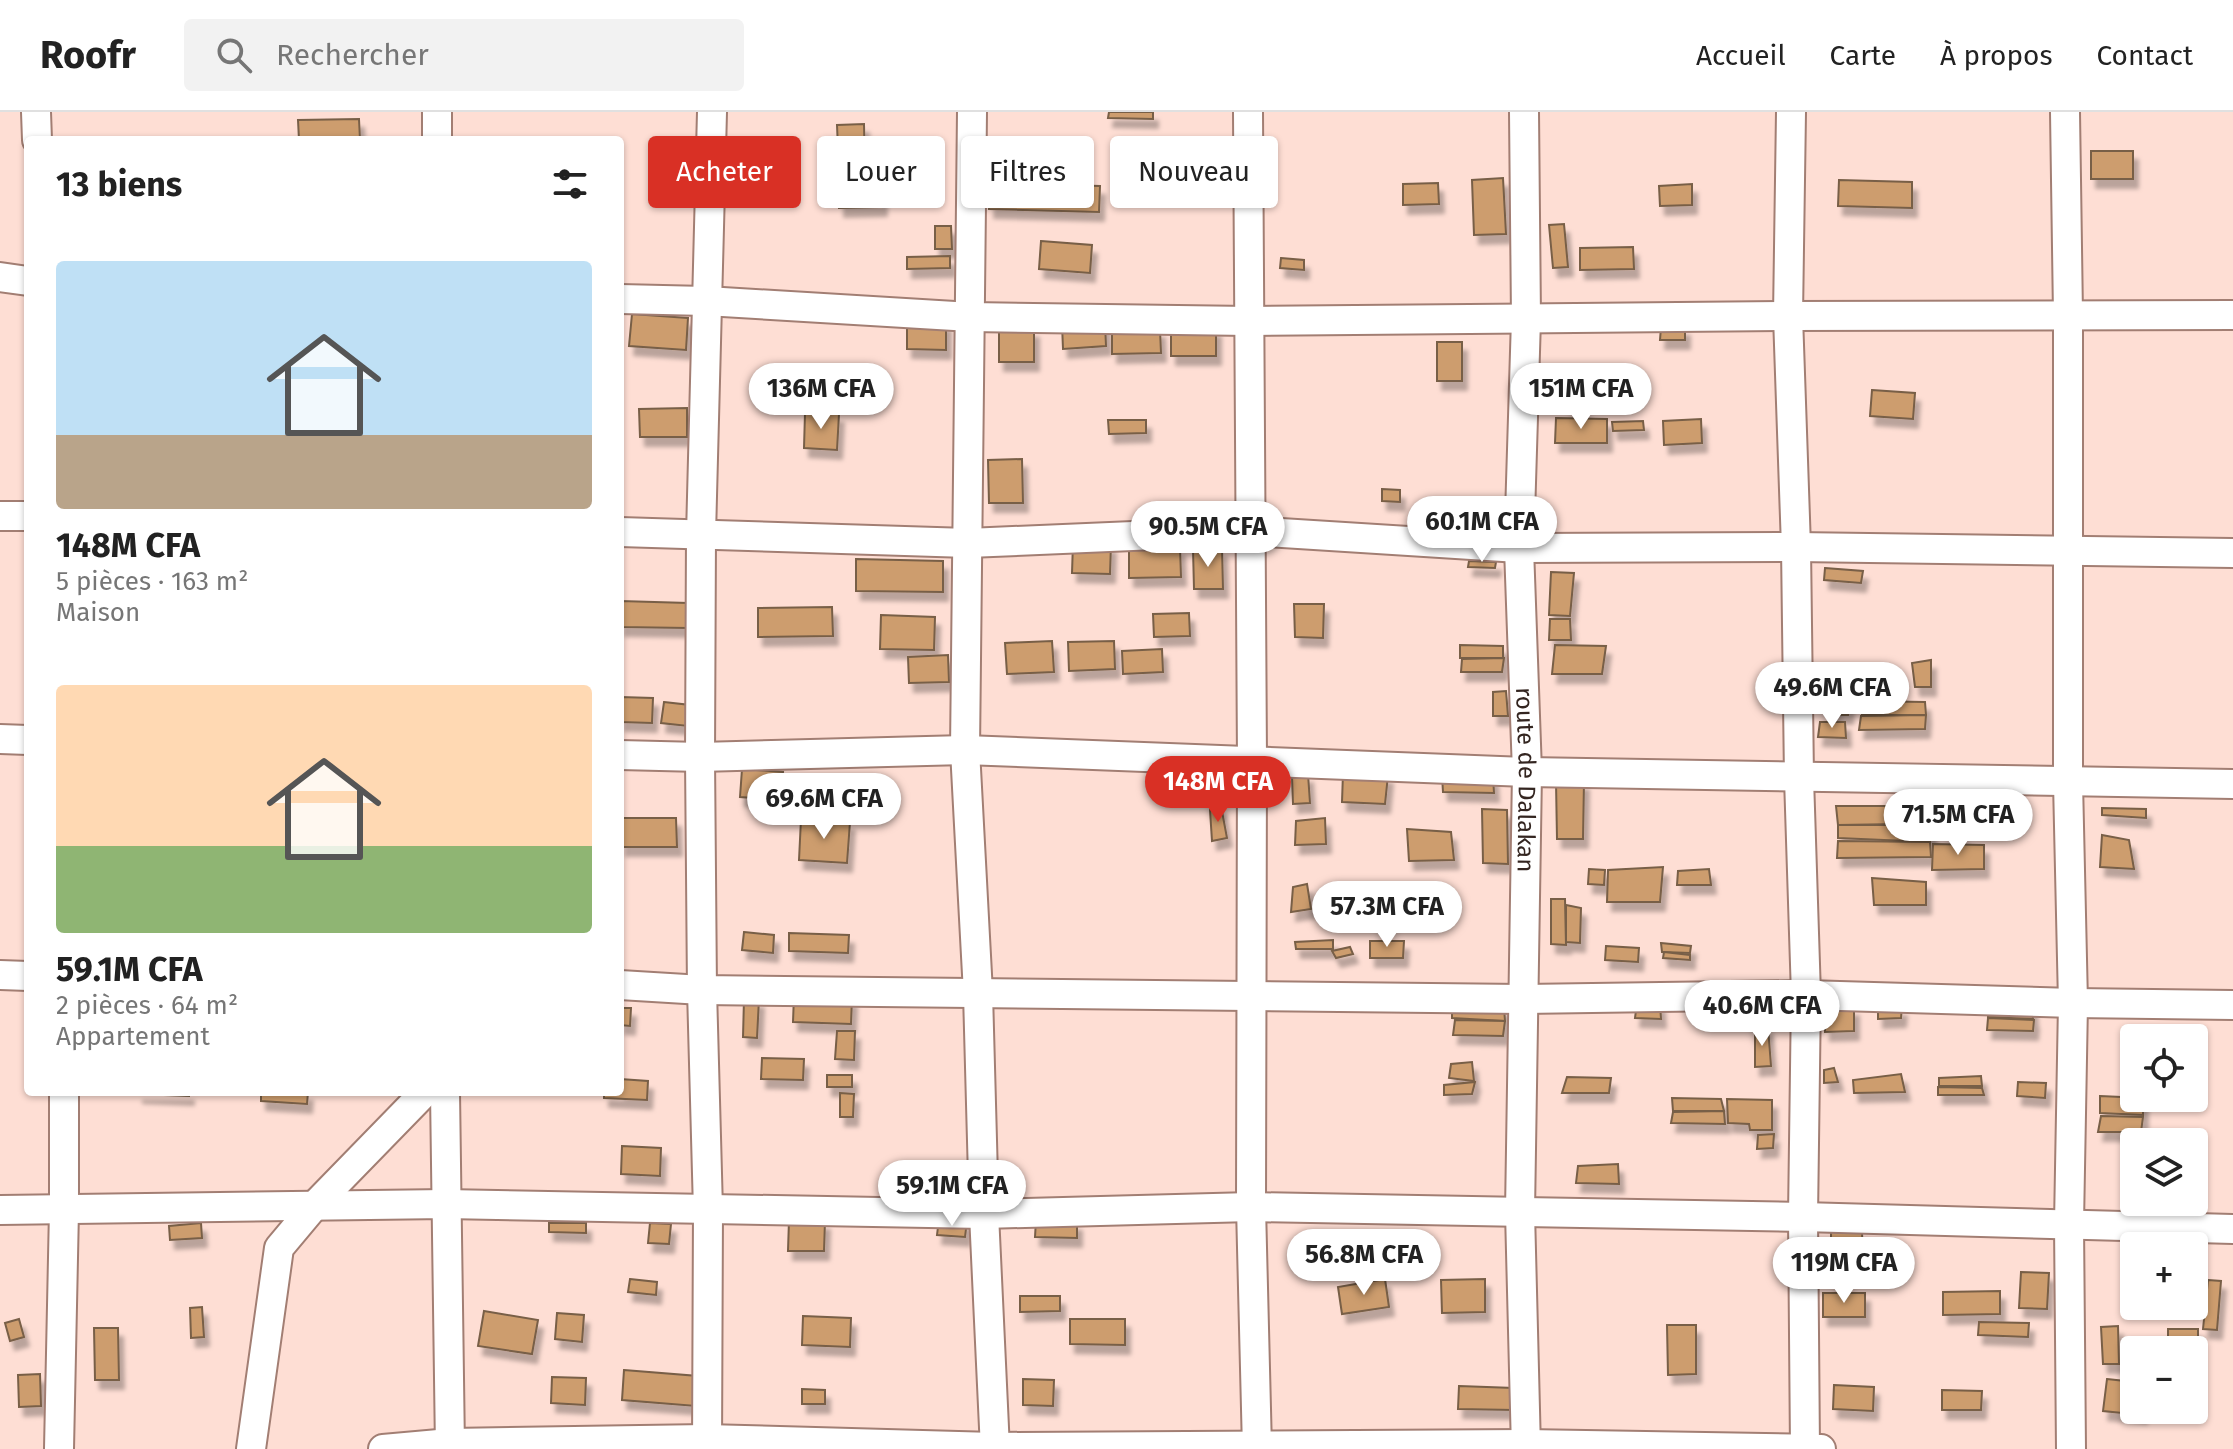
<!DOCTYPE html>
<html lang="fr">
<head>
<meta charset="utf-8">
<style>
  :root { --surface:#fff; --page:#f2f2f2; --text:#222; --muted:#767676; --line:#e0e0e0; --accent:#d93025 }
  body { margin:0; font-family:"Fira Sans",sans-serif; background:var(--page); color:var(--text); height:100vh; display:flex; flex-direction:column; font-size:30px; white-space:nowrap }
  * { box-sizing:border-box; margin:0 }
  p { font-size:26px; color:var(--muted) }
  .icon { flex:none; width:44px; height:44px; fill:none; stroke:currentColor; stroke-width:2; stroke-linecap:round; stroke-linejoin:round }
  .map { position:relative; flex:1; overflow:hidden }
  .side { position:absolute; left:24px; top:24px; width:600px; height:960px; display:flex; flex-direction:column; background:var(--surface); border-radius:8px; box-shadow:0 2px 6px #0004 }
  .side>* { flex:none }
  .guide { position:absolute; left:648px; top:24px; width:760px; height:72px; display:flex; gap:16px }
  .buttons { position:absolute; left:2120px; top:912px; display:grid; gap:16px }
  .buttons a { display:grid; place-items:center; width:88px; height:88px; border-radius:8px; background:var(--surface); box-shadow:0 2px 6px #0004; font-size:40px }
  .price { position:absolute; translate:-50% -68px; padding:0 18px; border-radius:28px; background:#fff; color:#222; font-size:26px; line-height:52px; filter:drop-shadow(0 2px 4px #0008) }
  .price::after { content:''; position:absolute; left:50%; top:48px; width:24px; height:18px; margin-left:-12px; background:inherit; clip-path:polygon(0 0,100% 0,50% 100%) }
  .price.selected { background:var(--accent); color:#fff }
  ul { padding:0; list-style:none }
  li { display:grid; align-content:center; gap:16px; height:424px; padding:0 32px }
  li span { display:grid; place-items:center; height:248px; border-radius:8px; color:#555 }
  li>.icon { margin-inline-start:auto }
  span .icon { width:144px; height:144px; fill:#fffc; stroke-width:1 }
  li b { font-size:34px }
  h2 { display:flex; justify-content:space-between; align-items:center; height:96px; padding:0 32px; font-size:34px }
  .pill { padding:0 28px; border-radius:8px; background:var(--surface); box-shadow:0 2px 6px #0004; font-size:28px; line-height:72px }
  .pill.selected { background:var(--accent); color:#fff }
  header { display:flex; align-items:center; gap:48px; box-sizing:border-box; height:112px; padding:0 40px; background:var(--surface); border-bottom:2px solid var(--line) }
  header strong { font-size:38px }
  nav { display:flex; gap:44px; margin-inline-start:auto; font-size:28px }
  .search { width:560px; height:72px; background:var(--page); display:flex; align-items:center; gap:20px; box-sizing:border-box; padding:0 28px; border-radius:8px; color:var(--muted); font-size:30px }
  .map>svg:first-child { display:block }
</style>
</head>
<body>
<header>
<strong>Roofr</strong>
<div class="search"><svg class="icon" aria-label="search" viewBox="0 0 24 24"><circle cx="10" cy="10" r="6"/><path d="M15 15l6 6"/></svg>Rechercher</div>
<nav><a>Accueil</a><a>Carte</a><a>À propos</a><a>Contact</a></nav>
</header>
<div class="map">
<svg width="2233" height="1337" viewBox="0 0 2233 1337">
  <defs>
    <filter id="shadow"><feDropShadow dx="5" dy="9" stdDeviation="2" flood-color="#0004"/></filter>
  </defs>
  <rect width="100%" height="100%" fill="#feded4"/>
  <g fill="#cd9d6e" stroke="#785f47" stroke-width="2" filter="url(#shadow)">
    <polygon points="1109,0 1153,0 1153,7 1108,6"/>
    <polygon points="359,7 360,28 299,28 298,8"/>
    <polygon points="864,12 865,61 839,61 837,13"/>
    <rect x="2091" y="39" width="42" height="28"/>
    <polygon points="882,43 931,44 931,63 882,63"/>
    <polygon points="1503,66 1506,122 1474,123 1472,68"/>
    <polygon points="1839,68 1912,70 1912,96 1838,94"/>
    <polygon points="882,70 882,95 839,96 839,71"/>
    <polygon points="990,71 1100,74 1099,100 989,97"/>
    <polygon points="1438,71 1439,92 1403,93 1403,72"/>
    <polygon points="1692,72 1692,93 1660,94 1659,74"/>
    <polygon points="1564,112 1568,155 1553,156 1549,113"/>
    <polygon points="935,114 951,114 952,137 935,137"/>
    <polygon points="1041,129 1092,133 1090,161 1039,157"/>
    <polygon points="1633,135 1634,157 1580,158 1580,136"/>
    <polygon points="950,144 950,156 907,157 907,145"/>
    <polygon points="1281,146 1304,148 1304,158 1280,156"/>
    <polygon points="632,202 688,206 686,238 629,234"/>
    <polygon points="907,209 946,210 946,238 907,237"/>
    <polygon points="1105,210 1106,234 1063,237 1062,212"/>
    <polygon points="1661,215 1685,215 1685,228 1660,228"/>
    <polygon points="999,216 1034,217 1034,250 999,250"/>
    <rect x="1171" y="216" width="45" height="28"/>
    <polygon points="1112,217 1160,217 1161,241 1112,242"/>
    <rect x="1437" y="230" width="25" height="39"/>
    <polygon points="1872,278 1915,281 1913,307 1870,304"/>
    <polygon points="687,296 687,325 640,325 639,297"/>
    <polygon points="805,301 839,302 837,338 804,336"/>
    <polygon points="1556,306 1607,307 1607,331 1555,331"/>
    <polygon points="1701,307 1702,331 1664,333 1663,309"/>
    <polygon points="1108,308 1146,308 1146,321 1109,322"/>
    <polygon points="1643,309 1644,318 1613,319 1612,310"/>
    <polygon points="1022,347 1023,391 989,391 988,348"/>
    <polygon points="1382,377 1400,378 1400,390 1382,389"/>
    <polygon points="1073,431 1111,432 1110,462 1072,461"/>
    <polygon points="1180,435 1181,465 1129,466 1129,436"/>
    <polygon points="1222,436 1223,477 1194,477 1193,437"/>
    <polygon points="856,447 943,449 943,480 856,479"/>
    <polygon points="1469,449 1496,450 1495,456 1468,455"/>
    <polygon points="1825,456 1863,459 1861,471 1824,468"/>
    <polygon points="1551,460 1574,461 1570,504 1549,503"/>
    <polygon points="620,489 688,491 688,516 620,515"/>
    <polygon points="1294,492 1324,492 1323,526 1295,525"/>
    <polygon points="832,495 833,524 758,525 758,496"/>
    <polygon points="1189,501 1190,524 1154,525 1153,502"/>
    <polygon points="881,503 935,505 934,538 880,537"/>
    <polygon points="1550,507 1570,507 1571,528 1549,528"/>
    <polygon points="1052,529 1054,560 1007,562 1005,531"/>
    <polygon points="1114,529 1115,557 1069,559 1068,530"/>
    <polygon points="1460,533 1503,534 1503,546 1460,546"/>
    <polygon points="1555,533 1606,534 1602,562 1552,562"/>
    <polygon points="1162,537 1163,560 1123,562 1122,539"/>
    <polygon points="948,543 949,570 909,571 908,545"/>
    <polygon points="1504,546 1502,560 1461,560 1462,547"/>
    <polygon points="1931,548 1931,575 1915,575 1912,551"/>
    <polygon points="1506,579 1508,604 1493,604 1493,580"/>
    <polygon points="620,585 653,586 652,611 620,610"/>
    <polygon points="1832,587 1849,589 1848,603 1830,603"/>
    <polygon points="1863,589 1925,590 1926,603 1862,603"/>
    <polygon points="664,590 690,593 688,614 661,611"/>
    <polygon points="1926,603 1925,617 1859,618 1861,604"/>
    <polygon points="1820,610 1845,610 1846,626 1818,625"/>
    <polygon points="742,657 783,660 781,688 740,685"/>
    <polygon points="1343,661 1388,663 1385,692 1342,690"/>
    <polygon points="1308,662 1310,691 1293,692 1292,665"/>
    <polygon points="1442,663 1493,664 1494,681 1443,680"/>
    <polygon points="1584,669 1583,727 1557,727 1556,670"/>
    <polygon points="1221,694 1227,726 1212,729 1210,698"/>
    <polygon points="1836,694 1899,694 1900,712 1838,713"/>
    <polygon points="2102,696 2146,697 2146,706 2102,703"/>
    <polygon points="1482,697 1507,698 1508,752 1483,751"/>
    <polygon points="621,706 676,706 677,735 621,735"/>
    <polygon points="1325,706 1326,732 1295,733 1296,709"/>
    <polygon points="801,707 850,710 847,751 799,748"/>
    <polygon points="1838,713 1932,713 1930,730 1838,726"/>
    <polygon points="1407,717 1451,720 1454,748 1409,749"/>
    <polygon points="2102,723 2129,728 2134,757 2100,755"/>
    <polygon points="1838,729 1930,730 1931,745 1837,746"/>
    <polygon points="1933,732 1984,733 1984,757 1932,758"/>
    <polygon points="1663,755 1660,790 1607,790 1608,758"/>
    <polygon points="1589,757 1605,758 1604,773 1588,772"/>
    <polygon points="1709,757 1711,773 1677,773 1678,759"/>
    <polygon points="1872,766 1926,770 1926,793 1874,793"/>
    <polygon points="1307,772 1311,797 1291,800 1293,775"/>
    <polygon points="1551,787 1565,787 1566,833 1551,832"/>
    <polygon points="1566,793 1581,796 1580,831 1566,830"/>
    <polygon points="744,820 774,823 773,841 742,838"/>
    <polygon points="789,821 849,823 848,841 789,839"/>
    <polygon points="1333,828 1333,837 1296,837 1295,830"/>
    <polygon points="1370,829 1404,829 1403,846 1370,846"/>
    <polygon points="1661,831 1691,834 1690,841 1662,840"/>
    <polygon points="1606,834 1639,836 1638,850 1605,848"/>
    <polygon points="1350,835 1353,842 1336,846 1332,839"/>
    <polygon points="1664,840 1690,843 1690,848 1663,846"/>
    <polygon points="794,883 852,886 851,912 793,910"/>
    <polygon points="744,887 759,887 757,926 743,925"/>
    <polygon points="1637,891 1660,891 1661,907 1635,906"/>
    <polygon points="1452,892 1504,895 1505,909 1452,906"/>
    <polygon points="1989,892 2032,893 2033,907 1988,905"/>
    <polygon points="1854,895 1854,919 1825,920 1825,897"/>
    <polygon points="1902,895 1901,906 1878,907 1878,896"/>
    <polygon points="620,896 631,896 630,914 620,913"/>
    <polygon points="1988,906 2034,908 2033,919 1987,918"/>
    <polygon points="1455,908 1505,909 1503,924 1453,923"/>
    <polygon points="1768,915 1771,954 1755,955 1755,916"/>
    <polygon points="837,919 855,919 854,948 835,947"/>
    <polygon points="762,946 804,947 803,968 761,967"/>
    <polygon points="1472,950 1474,969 1449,966 1451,952"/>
    <polygon points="1834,956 1838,970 1824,971 1824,958"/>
    <polygon points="1901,962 1905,980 1854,981 1853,968"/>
    <rect x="827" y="963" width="25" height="12"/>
    <polygon points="1981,964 1982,974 1939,974 1939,966"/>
    <polygon points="1567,965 1611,966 1609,981 1562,981"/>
    <polygon points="620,967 648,969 647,988 604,986 604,980 620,980"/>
    <polygon points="1475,970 1472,982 1444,983 1444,973"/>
    <polygon points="2018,970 2046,971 2045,986 2017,984"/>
    <polygon points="1938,975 1982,976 1984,983 1938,983"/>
    <polygon points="138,980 189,980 189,984 138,982"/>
    <polygon points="261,980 308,980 307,992 261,989"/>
    <polygon points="840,981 854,982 853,1005 840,1005"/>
    <polygon points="2100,984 2143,986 2143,1003 2100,1001"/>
    <polygon points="1672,986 1721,987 1724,999 1673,999"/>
    <polygon points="1727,987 1772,988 1772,1018 1750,1018 1749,1012 1728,1011"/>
    <polygon points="1724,999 1725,1012 1671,1011 1673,1000"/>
    <polygon points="2101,1004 2143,1005 2141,1020 2098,1020"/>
    <polygon points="1774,1022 1773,1036 1757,1037 1758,1023"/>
    <polygon points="622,1034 661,1036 660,1064 621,1062"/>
    <polygon points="1618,1052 1619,1072 1576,1071 1578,1054"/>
    <polygon points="939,1107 967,1109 965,1125 937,1123"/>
    <polygon points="789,1108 825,1109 824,1139 788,1139"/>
    <polygon points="1036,1108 1077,1110 1077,1126 1035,1125"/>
    <polygon points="201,1111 202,1126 170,1128 169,1114"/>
    <polygon points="549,1111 586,1111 586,1121 549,1120"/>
    <polygon points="650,1111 671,1112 669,1132 648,1131"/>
    <polygon points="1831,1120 1862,1120 1863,1144 1831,1145"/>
    <polygon points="2021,1160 2049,1161 2047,1197 2019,1196"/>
    <polygon points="630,1167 657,1170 656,1183 628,1180"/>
    <polygon points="1385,1167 1389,1195 1342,1202 1338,1175"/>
    <polygon points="1485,1167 1485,1200 1442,1201 1441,1168"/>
    <polygon points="2208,1168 2221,1169 2217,1218 2203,1217"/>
    <polygon points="2000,1179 2000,1202 1943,1203 1943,1180"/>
    <rect x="1823" y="1181" width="42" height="24"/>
    <polygon points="1020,1184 1060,1184 1060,1199 1020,1200"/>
    <polygon points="202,1195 204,1225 191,1226 190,1196"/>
    <polygon points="484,1199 538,1208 532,1242 478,1234"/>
    <polygon points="557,1201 584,1203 582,1230 555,1227"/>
    <polygon points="803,1204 851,1206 850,1235 802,1233"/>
    <polygon points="19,1207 24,1225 10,1229 5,1211"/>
    <polygon points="1070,1207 1125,1207 1125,1233 1070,1232"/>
    <polygon points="1979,1210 2029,1211 2028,1225 1978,1223"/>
    <polygon points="1667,1213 1696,1213 1696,1262 1668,1263"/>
    <polygon points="2118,1214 2119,1252 2103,1252 2101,1215"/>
    <polygon points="94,1216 118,1216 119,1268 95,1268"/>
    <polygon points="2168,1217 2198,1217 2198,1271 2194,1271 2194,1238 2168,1238"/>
    <polygon points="624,1258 698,1264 696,1294 622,1288"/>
    <polygon points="40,1262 41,1294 19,1295 18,1263"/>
    <polygon points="552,1265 586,1266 585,1293 551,1291"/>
    <polygon points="1023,1267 1054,1268 1053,1294 1023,1293"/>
    <polygon points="2107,1267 2134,1270 2134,1298 2142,1298 2142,1303 2103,1299"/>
    <polygon points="1834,1273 1874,1275 1873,1299 1833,1297"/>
    <polygon points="1459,1274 1514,1276 1514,1298 1458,1297"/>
    <polygon points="802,1277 825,1278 825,1292 802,1292"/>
    <polygon points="1942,1278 1982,1279 1981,1298 1942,1298"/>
  </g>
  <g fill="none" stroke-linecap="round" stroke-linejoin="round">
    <defs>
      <g id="minor">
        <polyline points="36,0 37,28"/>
        <polyline points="972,0 965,638 978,881 984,1102 995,1337"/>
        <polyline points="1248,0 1252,648 1251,1095 1257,1337"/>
        <path id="s1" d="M1524,0L1526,207L1519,436L1527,660L1520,1100L1526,1337"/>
        <polyline points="1791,0 1788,204 1796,435 1799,666 1806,883 1803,1105 1805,1337"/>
        <polyline points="2065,0 2068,203 2068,670 2073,891 2069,1112 2071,1337"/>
        <polyline points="437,28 437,0"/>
        <polyline points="0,165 28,169"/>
        <polyline points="620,187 706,189 971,205 1249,209 1788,204 2233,203"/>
        <polyline points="0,404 28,404"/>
        <polyline points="620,420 968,431 1250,419 1519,436 1796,435 2233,441"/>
        <polyline points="0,627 28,628"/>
        <polyline points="620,643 700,645 965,638 1527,660 2233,672"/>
        <polyline points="0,863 28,864"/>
        <polyline points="620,873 702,878 1523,887 1806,883 2073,891 2233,893"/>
        <polyline points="445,980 450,1337"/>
        <polyline points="0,1098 446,1092 984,1102 1251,1095 1803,1105 2233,1117"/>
        <polyline points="59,1337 64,1098 64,980"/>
        <polyline points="251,1337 279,1136 315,1093 425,980"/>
        <polyline points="383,1337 450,1331 706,1327 994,1335 1526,1332 1821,1337"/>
        <polyline points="707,1337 708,1098 702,878 700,645 701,423 712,0"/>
      </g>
    </defs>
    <use href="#minor" stroke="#a27e73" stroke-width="32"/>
    <use href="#minor" stroke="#fff" stroke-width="28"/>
  </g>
  <g text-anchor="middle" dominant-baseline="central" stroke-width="6" stroke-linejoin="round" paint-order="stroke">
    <g font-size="24" fill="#332520" stroke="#f9f1ee">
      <text stroke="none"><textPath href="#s1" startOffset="668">route de Dalakan</textPath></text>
    </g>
  </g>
</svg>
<div class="buttons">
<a><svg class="icon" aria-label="locate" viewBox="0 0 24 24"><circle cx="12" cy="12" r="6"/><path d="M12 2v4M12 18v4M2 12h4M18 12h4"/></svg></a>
<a><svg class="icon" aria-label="layers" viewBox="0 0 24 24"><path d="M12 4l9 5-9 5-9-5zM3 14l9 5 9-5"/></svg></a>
<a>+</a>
<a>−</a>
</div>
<b class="price" style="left:821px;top:319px">136M CFA</b>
<b class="price" style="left:1581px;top:319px">151M CFA</b>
<b class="price" style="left:1482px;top:452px">60.1M CFA</b>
<b class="price" style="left:1208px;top:457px">90.5M CFA</b>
<b class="price" style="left:1832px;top:618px">49.6M CFA</b>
<b class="price selected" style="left:1218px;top:712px">148M CFA</b>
<b class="price" style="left:824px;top:729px">69.6M CFA</b>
<b class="price" style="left:1958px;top:745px">71.5M CFA</b>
<b class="price" style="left:1387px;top:837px">57.3M CFA</b>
<b class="price" style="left:1762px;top:936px">40.6M CFA</b>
<b class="price" style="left:952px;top:1116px">59.1M CFA</b>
<b class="price" style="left:1364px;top:1185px">56.8M CFA</b>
<b class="price" style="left:1844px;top:1193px">119M CFA</b>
<div class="guide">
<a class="pill selected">Acheter</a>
<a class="pill">Louer</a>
<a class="pill">Filtres</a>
<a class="pill">Nouveau</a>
</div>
<section class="side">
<h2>13 biens<svg class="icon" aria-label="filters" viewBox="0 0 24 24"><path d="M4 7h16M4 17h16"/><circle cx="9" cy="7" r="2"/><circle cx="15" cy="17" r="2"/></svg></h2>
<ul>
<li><span style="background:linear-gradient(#bfe0f5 70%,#b9a48a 0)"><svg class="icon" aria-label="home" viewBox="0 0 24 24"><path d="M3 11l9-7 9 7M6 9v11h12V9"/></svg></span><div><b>148M CFA</b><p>5 pièces · 163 m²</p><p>Maison</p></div></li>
<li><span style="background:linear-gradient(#ffd9b3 65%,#8fb573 0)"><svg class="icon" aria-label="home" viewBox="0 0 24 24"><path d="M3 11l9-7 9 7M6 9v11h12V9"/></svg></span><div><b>59.1M CFA</b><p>2 pièces · 64 m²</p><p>Appartement</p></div></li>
</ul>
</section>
</div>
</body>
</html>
